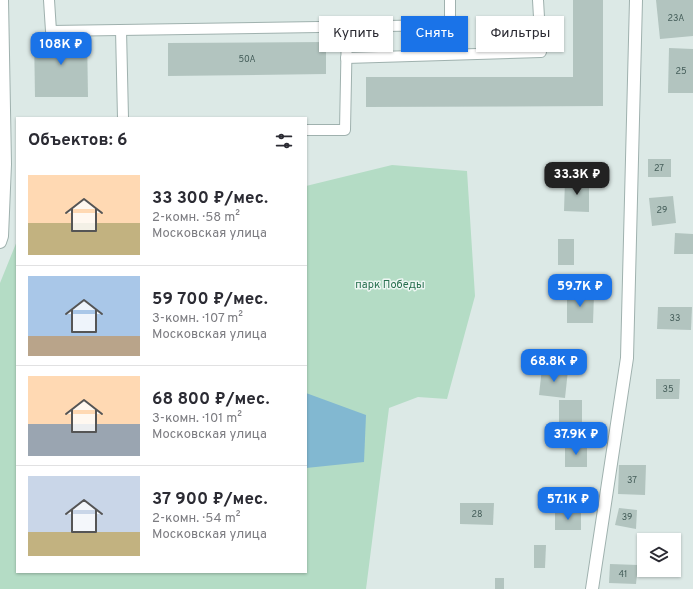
<!DOCTYPE html>
<html lang="ru">
<head>
<meta charset="utf-8">
<style>
  :root { --surface:#fff; --page:#f7f7f7; --text:#2b2b33; --muted:#7c7c81; --line:#e1e1e2; --accent:#1a73e8 }
  body { margin:0; font-family:Overpass,sans-serif; background:var(--page); color:var(--text); height:100vh; display:flex; flex-direction:column; font-size:15px; white-space:nowrap }
  * { box-sizing:border-box; margin:0 }
  p { font-size:13px; color:var(--muted) }
  .icon { flex:none; width:22px; height:22px; fill:none; stroke:currentColor; stroke-width:2; stroke-linecap:round; stroke-linejoin:round }
  .map { position:relative; flex:1; overflow:hidden }
  .panel { position:absolute; left:16px; top:117px; width:291px; height:456px; display:flex; flex-direction:column; background:var(--surface); border-radius:0px; box-shadow:0 1px 3px #0004 }
  .panel>* { flex:none }
  .banner { position:absolute; left:319px; top:16px; width:314px; height:36px; display:flex; gap:8px }
  .tools { position:absolute; left:637px; top:533px; display:grid; gap:8px }
  .tools a { display:grid; place-items:center; width:44px; height:44px; border-radius:0px; background:var(--surface); box-shadow:0 1px 3px #0004; font-size:20px }
  .price { position:absolute; translate:-50% -34px; padding:0 9px; border-radius:8px; background:var(--accent); color:#fff; font-size:13px; line-height:26px; filter:drop-shadow(0 1px 2px #0008) }
  .price::after { content:''; position:absolute; left:50%; top:24px; width:12px; height:9px; margin-left:-6px; background:inherit; clip-path:polygon(0 0,100% 0,50% 100%) }
  .price.active { background:#222; color:#fff }
  ul { padding:0; list-style:none }
  li { display:flex; align-items:center; gap:12px; height:100px; padding:0 12px }
  li+li { border-top:1px solid var(--line) }
  li span { display:grid; place-items:center; flex:none; width:112px; height:80px; border-radius:0px; color:#555 }
  li>.icon { margin-inline-start:auto }
  span .icon { width:48px; height:48px; fill:#fffc; stroke-width:1 }
  li b { font-size:17px }
  h2 { display:flex; justify-content:space-between; align-items:center; height:48px; padding:0 12px; font-size:17px }
  .chip { padding:0 14px; border-radius:0px; background:var(--surface); box-shadow:0 1px 3px #0004; font-size:14px; line-height:36px }
  .chip.active { background:var(--accent); color:#fff }
  .map>svg:first-child { display:block }
</style>
</head>
<body>
<div class="map">
<svg width="693" height="589" viewBox="0 0 693 589">
  <rect width="100%" height="100%" fill="#dce9e6"/>
  <polygon fill="#b4dcc5" points="392,165 467,171 475,296 447,399 418,397 389,408 366,589 0,589 0,283 17,241 17,572 306,572 306,186"/>
  <polygon fill="#82b8d1" points="306,393 366,415 364,462 306,468"/>
  <g fill="#b2c4bf">
    <polygon points="573,0 603,0 603,106 366,107 366,77 573,77"/>
    <polygon points="656,0 693,0 693,36 660,39"/>
    <polygon points="87,34 88,97 35,97 34,35"/>
    <polygon points="326,42 326,74 168,76 168,43"/>
    <polygon points="669,48 693,49 693,93 668,93"/>
    <rect x="648" y="159" width="23" height="18"/>
    <polygon points="565,180 589,181 589,212 564,211"/>
    <polygon points="673,196 676,223 652,226 649,198"/>
    <polygon points="675,233 693,234 693,254 674,254"/>
    <rect x="558" y="239" width="16" height="26"/>
    <polygon points="567,293 594,294 593,323 567,323"/>
    <polygon points="658,307 692,307 691,330 657,329"/>
    <polygon points="542,368 568,370 565,398 539,395"/>
    <polygon points="656,379 680,379 679,399 656,399"/>
    <rect x="559" y="400" width="23" height="29"/>
    <polygon points="565,445 587,446 587,467 565,467"/>
    <polygon points="619,465 646,465 645,495 618,494"/>
    <polygon points="460,503 494,503 493,525 460,524"/>
    <polygon points="619,508 637,510 636,529 615,525"/>
    <polygon points="555,511 581,512 581,530 555,530"/>
    <polygon points="534,545 546,545 545,568 534,568"/>
    <polygon points="610,564 638,565 636,584 609,583"/>
    <rect x="495" y="578" width="9" height="11"/>
  </g>
  <g fill="none" stroke-linecap="round" stroke-linejoin="round">
    <defs>
      <g id="service">
        <polyline points="49,0 51,31 450,25 450,0"/>
        <polyline points="121,30 123,118"/>
        <polyline points="346,58 541,52 538,0"/>
        <polyline points="306,130 345,130 347,26"/>
      </g>
      <g id="minor">
        <polyline points="0,242 2,236 5,164 2,0"/>
        <polyline points="592,589 627,358 636,0"/>
      </g>
    </defs>
    <use href="#service" stroke="#9fb1ae" stroke-width="12"/>
    <use href="#minor" stroke="#9fb1ae" stroke-width="14"/>
    <use href="#service" stroke="#fff" stroke-width="10"/>
    <use href="#minor" stroke="#fff" stroke-width="12"/>
  </g>
  <g text-anchor="middle" dominant-baseline="central" stroke-width="3" stroke-linejoin="round" paint-order="stroke">
    <g font-size="9" fill="#435c58">
      <text x="676" y="18">23А</text>
      <text x="247" y="59">50А</text>
      <text x="681" y="71">25</text>
      <text x="659" y="168">27</text>
      <text x="662" y="210">29</text>
      <text x="675" y="318">33</text>
      <text x="668" y="389">35</text>
      <text x="632" y="480">37</text>
      <text x="477" y="514">28</text>
      <text x="627" y="517">39</text>
      <text x="623" y="574">41</text>
    </g>
    <g font-size="11" fill="#28704f" stroke="#edf6f3">
      <text x="390" y="285">парк Победы</text>
    </g>
  </g>
</svg>
<div class="tools">
<a><svg class="icon" aria-label="layers" viewBox="0 0 24 24"><path d="M12 4l9 5-9 5-9-5zM3 14l9 5 9-5"/></svg></a>
</div>
<b class="price" style="left:61px;top:66px">108K ₽</b>
<b class="price active" style="left:577px;top:196px">33.3K ₽</b>
<b class="price" style="left:580px;top:308px">59.7K ₽</b>
<b class="price" style="left:554px;top:383px">68.8K ₽</b>
<b class="price" style="left:576px;top:456px">37.9K ₽</b>
<b class="price" style="left:568px;top:521px">57.1K ₽</b>
<div class="banner">
<a class="chip">Купить</a>
<a class="chip active">Снять</a>
<a class="chip">Фильтры</a>
</div>
<section class="panel">
<h2>Объектов: 6<svg class="icon" aria-label="filters" viewBox="0 0 24 24"><path d="M4 7h16M4 17h16"/><circle cx="9" cy="7" r="2"/><circle cx="15" cy="17" r="2"/></svg></h2>
<ul>
<li><span style="background:linear-gradient(#ffd9b3 60%,#c2b280 0)"><svg class="icon" aria-label="home" viewBox="0 0 24 24"><path d="M3 11l9-7 9 7M6 9v11h12V9"/></svg></span><div><b>33 300 ₽/мес.</b><p>2-комн. · 58 m²</p><p>Московская улица</p></div></li>
<li><span style="background:linear-gradient(#a9c7e8 75%,#b9a48a 0)"><svg class="icon" aria-label="home" viewBox="0 0 24 24"><path d="M3 11l9-7 9 7M6 9v11h12V9"/></svg></span><div><b>59 700 ₽/мес.</b><p>3-комн. · 107 m²</p><p>Московская улица</p></div></li>
<li><span style="background:linear-gradient(#ffd9b3 60%,#9aa5b1 0)"><svg class="icon" aria-label="home" viewBox="0 0 24 24"><path d="M3 11l9-7 9 7M6 9v11h12V9"/></svg></span><div><b>68 800 ₽/мес.</b><p>3-комн. · 101 m²</p><p>Московская улица</p></div></li>
<li><span style="background:linear-gradient(#c9d6e8 70%,#c2b280 0)"><svg class="icon" aria-label="home" viewBox="0 0 24 24"><path d="M3 11l9-7 9 7M6 9v11h12V9"/></svg></span><div><b>37 900 ₽/мес.</b><p>2-комн. · 54 m²</p><p>Московская улица</p></div></li>
</ul>
</section>
</div>
</body>
</html>
